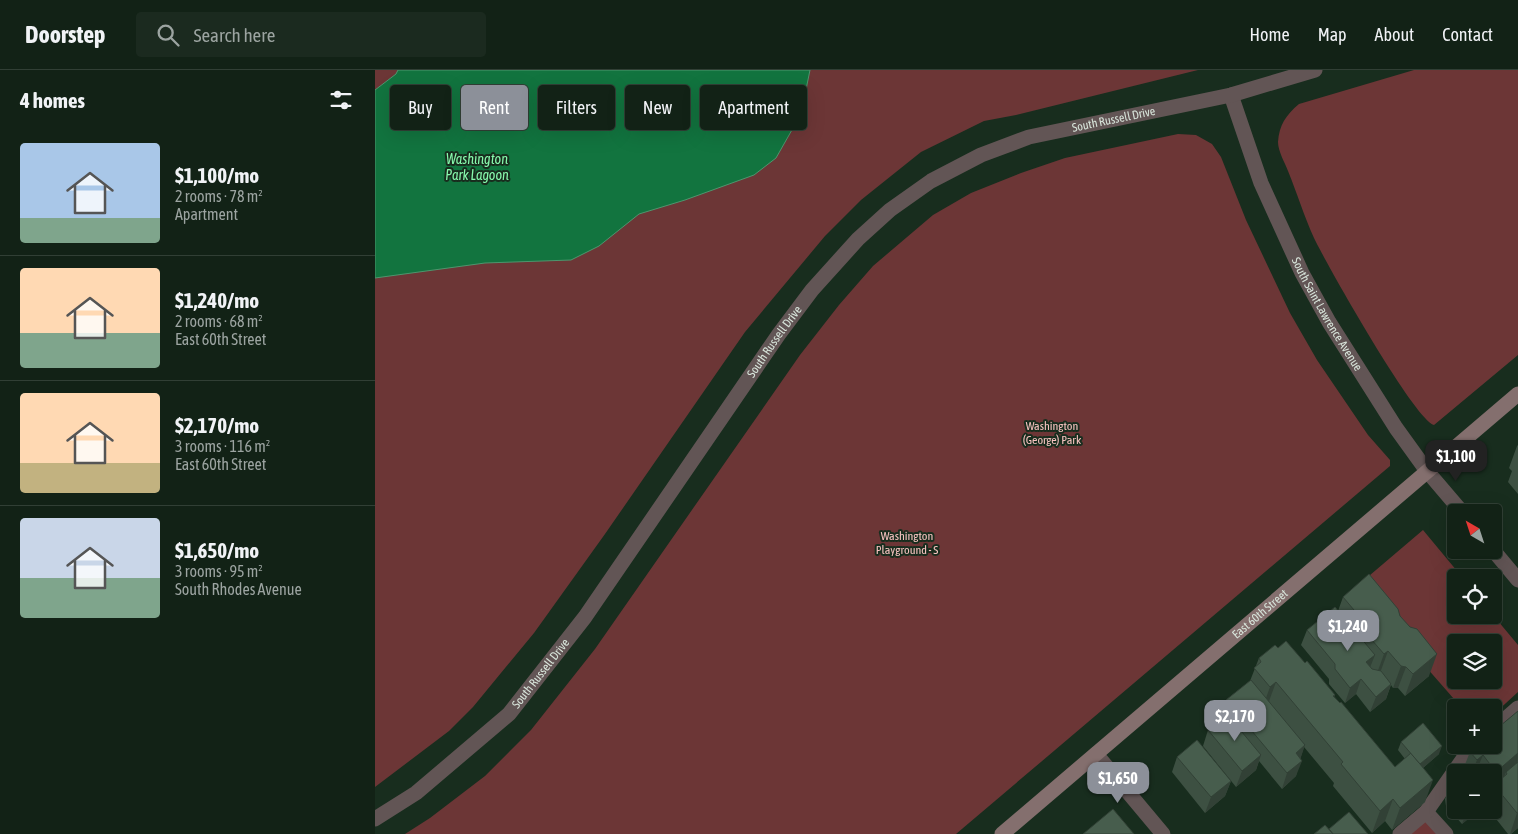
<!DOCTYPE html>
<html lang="en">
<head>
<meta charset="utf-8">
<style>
  :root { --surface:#122216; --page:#1b2a1f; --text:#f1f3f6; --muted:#9ca4a1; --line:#313f35; --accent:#8c9099 }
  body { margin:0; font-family:"Asap Condensed",sans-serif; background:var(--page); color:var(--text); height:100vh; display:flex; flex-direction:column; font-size:19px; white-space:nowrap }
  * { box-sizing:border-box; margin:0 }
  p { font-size:16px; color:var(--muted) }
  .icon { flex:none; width:28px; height:28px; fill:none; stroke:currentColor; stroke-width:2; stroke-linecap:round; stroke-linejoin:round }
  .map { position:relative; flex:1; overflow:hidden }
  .details { display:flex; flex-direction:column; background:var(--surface); width:375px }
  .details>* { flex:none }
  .banner { position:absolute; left:15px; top:15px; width:475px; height:45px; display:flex; gap:10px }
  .needle { width:32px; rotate:321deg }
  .buttons { position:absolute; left:1072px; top:434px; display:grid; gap:10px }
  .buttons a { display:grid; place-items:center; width:55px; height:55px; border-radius:5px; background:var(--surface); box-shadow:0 5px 20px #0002,0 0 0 1px var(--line); font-size:25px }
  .price { position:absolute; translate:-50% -42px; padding:0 11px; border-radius:10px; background:var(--accent); color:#fff; font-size:16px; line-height:32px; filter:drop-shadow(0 1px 2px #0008) }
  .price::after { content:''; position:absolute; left:50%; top:30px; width:15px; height:11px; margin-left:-8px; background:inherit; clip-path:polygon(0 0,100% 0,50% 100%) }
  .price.active { background:#222; color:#fff }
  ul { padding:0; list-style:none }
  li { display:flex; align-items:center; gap:15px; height:125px; padding:0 20px }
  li+li { border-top:1px solid var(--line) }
  li span { display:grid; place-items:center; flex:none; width:140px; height:100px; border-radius:5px; color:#555 }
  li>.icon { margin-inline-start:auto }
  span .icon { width:60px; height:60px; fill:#fffc; stroke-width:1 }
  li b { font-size:21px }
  h2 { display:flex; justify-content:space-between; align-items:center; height:60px; padding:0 20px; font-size:21px }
  .tag { padding:0 18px; border-radius:5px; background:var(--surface); box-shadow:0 5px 20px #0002,0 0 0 1px var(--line); font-size:18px; line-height:45px }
  .tag.active { background:var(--accent); color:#fff }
  header { display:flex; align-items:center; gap:30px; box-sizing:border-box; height:70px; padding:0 25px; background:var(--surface); border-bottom:1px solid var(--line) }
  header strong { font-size:24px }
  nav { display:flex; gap:28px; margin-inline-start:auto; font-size:18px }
  .search { width:350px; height:45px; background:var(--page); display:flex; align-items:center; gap:12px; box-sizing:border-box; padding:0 18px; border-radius:5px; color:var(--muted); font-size:19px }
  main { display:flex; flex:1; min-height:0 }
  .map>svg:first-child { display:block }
</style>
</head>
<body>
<header>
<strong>Doorstep</strong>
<div class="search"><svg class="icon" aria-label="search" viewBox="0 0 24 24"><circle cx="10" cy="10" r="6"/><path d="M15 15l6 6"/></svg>Search here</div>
<nav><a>Home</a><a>Map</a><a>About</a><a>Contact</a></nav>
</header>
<main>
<section class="details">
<h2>4 homes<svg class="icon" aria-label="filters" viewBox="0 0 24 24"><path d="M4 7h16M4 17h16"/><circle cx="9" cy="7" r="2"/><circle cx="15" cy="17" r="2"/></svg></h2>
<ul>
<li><span style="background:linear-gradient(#a9c7e8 75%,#7fa58c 0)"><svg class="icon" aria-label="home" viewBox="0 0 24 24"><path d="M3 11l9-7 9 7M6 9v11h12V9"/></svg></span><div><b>$1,100/mo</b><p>2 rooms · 78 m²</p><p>Apartment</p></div></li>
<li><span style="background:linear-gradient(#ffd9b3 65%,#7fa58c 0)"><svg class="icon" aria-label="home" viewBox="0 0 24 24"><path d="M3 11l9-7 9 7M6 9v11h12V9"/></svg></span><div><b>$1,240/mo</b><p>2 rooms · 68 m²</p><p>East 60th Street</p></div></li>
<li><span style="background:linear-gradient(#ffd9b3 70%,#c2b280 0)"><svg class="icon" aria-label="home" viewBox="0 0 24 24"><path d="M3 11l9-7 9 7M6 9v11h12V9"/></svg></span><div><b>$2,170/mo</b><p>3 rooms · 116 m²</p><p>East 60th Street</p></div></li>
<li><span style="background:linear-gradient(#c9d6e8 60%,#7fa58c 0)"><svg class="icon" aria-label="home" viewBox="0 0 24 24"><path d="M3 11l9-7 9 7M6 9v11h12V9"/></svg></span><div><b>$1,650/mo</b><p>3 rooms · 95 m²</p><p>South Rhodes Avenue</p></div></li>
</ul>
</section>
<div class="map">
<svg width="1143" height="764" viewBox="0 0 1143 764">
  <rect width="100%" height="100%" fill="#182d1e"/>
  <g fill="#6c3636" fill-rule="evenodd">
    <polygon points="0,0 823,0 641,45 609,51 546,82 486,130 450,166 370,262 230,464 159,563 98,637 74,661 0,717"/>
    <path d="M1039,0H1143V285L1059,355C1039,349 952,195 939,168C929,146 922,123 913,101C910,93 903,81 903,72C904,55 911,45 924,34Z"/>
    <polygon points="803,64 821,65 837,74 846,87 871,150 915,243 942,290 993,365 1015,390 1015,396 581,764 30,764 55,748 110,706 156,660 220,579 425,285 464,235 498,196 558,145 596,123 646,103 690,88"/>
    <path d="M1048,460L1087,507L1081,508V545H1118L1143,575V622L1119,644V638L1086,637L981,517ZM1081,572H1119V610H1081Z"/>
    <polygon points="1050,749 1063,764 1033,764"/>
  </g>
  <polygon fill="#12743f" stroke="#4d966e" points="23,0 435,0 426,44 401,88 379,105 310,130 264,144 224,176 196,190 110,193 0,208 0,20 21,4"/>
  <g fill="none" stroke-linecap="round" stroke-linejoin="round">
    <g stroke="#625555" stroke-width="15">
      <path id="s1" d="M856,25L886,113L927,203L954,252L1021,358L1052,401"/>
      <polyline points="1119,659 1143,638"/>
      <polyline points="1051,742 1071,764"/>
      <path id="s2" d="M0,749L41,723L134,644L210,547L404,264L437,220L483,169L515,140L556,111L606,85L654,67L856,25L940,0"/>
      <polyline points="1025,764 1051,742 1095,679 1099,675"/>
    </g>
    <g stroke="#625555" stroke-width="15">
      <polyline points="1052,401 1087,442"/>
      <polyline points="1118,480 1143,510"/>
      <polyline points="721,684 788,764"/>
    </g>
    <path stroke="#846f6e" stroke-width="15" id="s3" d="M627,764L1143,324"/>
  </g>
  <g fill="#3d5042">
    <polygon points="1143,375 1143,424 1133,412 1137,401 1134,398 1142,376"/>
    <polygon points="968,527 1025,546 1054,606 1030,626 1023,618 1018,618 1016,615 1011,629 995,642 981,624 970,633 954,614 954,609 926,575 932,560 963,541"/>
    <polygon points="903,578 930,593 960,625 959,626 1020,697 1030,689 1023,680 1026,672 1064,684 1048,698 1050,732 1017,760 1010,751 997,763 958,716 959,713 929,677 925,689 921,706 907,719 884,691 881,700 861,717 828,676 833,660 848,648 846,646 851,630 875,611 884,588"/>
    <polygon points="1143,641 1143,758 1136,764 1133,764 1114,740 1119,740 1119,702 1087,702 1095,682"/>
    <polygon points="802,687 856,711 850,726 830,743 797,702"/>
    <polygon points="1081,714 1081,740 1104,740 1087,754 1071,736 1070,729 1073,721"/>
  </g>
  <g fill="#324136">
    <polygon points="1013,581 1005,603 1001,606 1009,584"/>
    <polygon points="1062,584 1054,606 1030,626 1038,604"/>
    <polygon points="1000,585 994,600 991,592"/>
    <polygon points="1026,596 1031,597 1023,618 1018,618"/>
    <polygon points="986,609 981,624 970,633 975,618"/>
    <polygon points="901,612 893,634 887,639 895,617"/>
    <polygon points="1016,614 1011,629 995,642 1001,627"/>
    <polygon points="930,675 925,690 921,683"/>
    <polygon points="1067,676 1064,684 1042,703 1044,695"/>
    <polygon points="1143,683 1143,691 1139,701 1132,704 1131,702 1127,712 1119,716 1119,710 1121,702"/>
    <polygon points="886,685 881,700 861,717 867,701"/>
    <polygon points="1108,685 1101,702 1097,702 1102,690"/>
    <polygon points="927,691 921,706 907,719 912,703"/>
    <polygon points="1058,710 1050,732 1017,760 1025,738"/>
    <polygon points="856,711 850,726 830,743 836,727"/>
    <polygon points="1018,729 1010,751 997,763 1005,741"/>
    <polygon points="1098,740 1104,740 1087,754 1090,746"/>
    <polygon points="1142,743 1143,743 1143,758 1135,764"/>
  </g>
  <g fill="#475d4d" stroke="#324136">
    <polygon points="994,504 1023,539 1025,546 1035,557 1042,559 1062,584 1038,604 1031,597 1026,596 1013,581 1009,584 996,569 1001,566 968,527"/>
    <polygon points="960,537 1000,585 991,592 997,599 1006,601 1016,614 1001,627 986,609 975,618 960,599 960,594 932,560"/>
    <polygon points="911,571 930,593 932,591 960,625 958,626 965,633 966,632 1020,697 1036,683 1058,710 1025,738 1018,729 1005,741 966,694 968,692 901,612 895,617 879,598 886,592 884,588 900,575 903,578"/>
    <polygon points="876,610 930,675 921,683 927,691 912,703 851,630"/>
    <polygon points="1143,641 1143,683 1121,702 1108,685 1102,690 1095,682 1103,675 1119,675 1119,661"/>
    <polygon points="852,644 886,685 867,701 833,660"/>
    <polygon points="1048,653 1067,676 1045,694 1026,672"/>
    <polygon points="822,670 856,711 836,727 802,687"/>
    <polygon points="1143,692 1143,743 1142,743 1119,715 1132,704 1131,702"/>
    <polygon points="1081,714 1081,737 1074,728 1073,721"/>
    <polygon points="738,739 759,764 708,764"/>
    <polygon points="1084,740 1098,740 1090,746"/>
    <polygon points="974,742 993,764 958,764 954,759"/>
    <polygon points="950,755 958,764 939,764"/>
  </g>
  <g text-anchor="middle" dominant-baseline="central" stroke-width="4" stroke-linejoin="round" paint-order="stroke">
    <g font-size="12" fill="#d8e5db" stroke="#182d1e">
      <text stroke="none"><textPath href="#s2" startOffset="1048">South Russell Drive</textPath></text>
      <text stroke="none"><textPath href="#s1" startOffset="240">South Saint Lawrence Avenue</textPath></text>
      <text stroke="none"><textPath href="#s2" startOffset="628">South Russell Drive</textPath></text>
      <text stroke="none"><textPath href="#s3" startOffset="339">East 60th Street</textPath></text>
      <text stroke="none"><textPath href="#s2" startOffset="222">South Russell Drive</textPath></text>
    </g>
    <g font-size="12" fill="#f8c4c1" stroke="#182d1e">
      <text x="677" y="356">Washington<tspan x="677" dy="14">(George) Park</tspan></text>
      <text x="532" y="466">Washington<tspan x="532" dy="14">Playground - S</tspan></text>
    </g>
    <g font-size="14" font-style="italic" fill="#88fbae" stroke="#182d1e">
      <text x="102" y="89">Washington<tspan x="102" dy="16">Park Lagoon</tspan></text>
    </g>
  </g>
</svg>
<div class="buttons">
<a><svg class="needle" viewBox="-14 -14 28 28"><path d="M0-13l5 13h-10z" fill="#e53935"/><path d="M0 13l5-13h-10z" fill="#9ca4a1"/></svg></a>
<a><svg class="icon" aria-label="locate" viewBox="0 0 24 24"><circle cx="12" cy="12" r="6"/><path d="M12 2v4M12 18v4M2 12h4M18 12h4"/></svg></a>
<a><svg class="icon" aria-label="layers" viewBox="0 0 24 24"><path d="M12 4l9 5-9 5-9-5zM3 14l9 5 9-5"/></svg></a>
<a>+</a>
<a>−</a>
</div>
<b class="price active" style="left:1081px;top:412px">$1,100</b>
<b class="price" style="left:973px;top:582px">$1,240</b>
<b class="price" style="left:860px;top:672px">$2,170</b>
<b class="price" style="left:743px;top:734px">$1,650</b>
<div class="banner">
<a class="tag">Buy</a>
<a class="tag active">Rent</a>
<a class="tag">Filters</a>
<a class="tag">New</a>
<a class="tag">Apartment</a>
</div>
</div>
</main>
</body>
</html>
